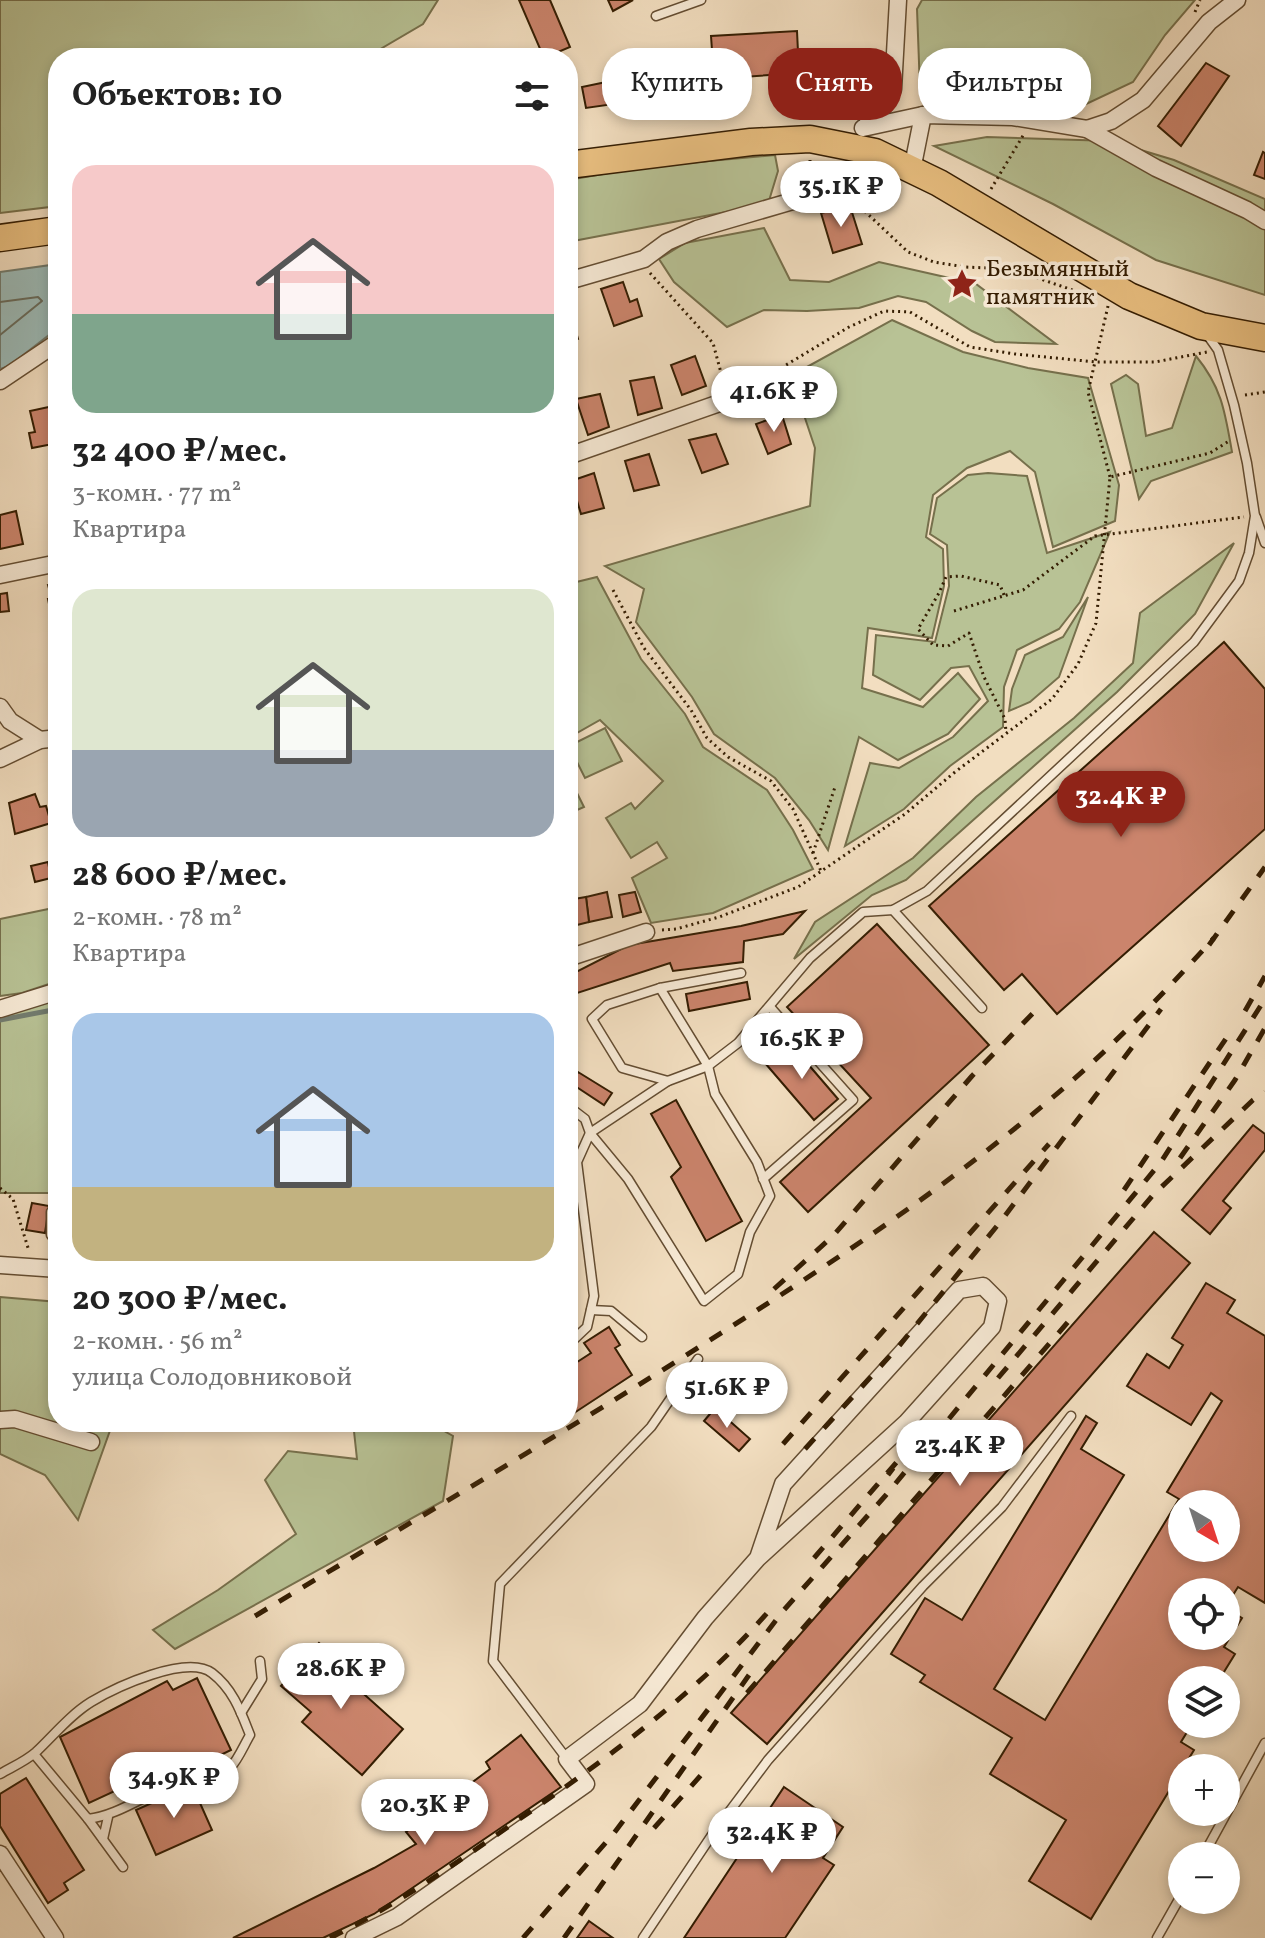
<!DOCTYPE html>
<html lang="ru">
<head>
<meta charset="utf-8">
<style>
  :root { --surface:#fff; --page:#f6f6f6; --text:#222; --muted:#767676; --accent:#8f2418 }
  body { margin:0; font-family:Vollkorn,serif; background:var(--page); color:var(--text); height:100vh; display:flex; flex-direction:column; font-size:30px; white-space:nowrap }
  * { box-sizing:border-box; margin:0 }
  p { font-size:26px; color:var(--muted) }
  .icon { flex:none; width:44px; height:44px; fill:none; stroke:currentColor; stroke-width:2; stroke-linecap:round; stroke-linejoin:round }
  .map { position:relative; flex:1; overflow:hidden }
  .sheet { position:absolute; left:48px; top:48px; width:530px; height:1384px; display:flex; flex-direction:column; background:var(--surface); border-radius:32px; box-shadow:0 4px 12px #0003 }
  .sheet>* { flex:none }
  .top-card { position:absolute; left:602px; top:48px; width:542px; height:72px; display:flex; gap:16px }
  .needle { width:52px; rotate:141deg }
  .fabs { position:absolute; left:1168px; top:1490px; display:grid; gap:16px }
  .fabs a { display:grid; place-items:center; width:72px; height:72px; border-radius:50%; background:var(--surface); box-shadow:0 4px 12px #0003; font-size:40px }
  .price { position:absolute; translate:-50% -68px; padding:0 18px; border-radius:28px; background:#fff; color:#222; font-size:26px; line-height:52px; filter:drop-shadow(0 2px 4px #0008) }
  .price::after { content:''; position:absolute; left:50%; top:48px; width:24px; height:18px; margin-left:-12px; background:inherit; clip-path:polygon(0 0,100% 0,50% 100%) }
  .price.on { background:var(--accent); color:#fff }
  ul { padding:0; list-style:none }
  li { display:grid; align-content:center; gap:16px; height:424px; padding:0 24px }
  li span { display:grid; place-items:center; height:248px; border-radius:24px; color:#555 }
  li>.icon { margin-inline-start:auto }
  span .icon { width:144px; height:144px; fill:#fffc; stroke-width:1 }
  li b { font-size:34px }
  h2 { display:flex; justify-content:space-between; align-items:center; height:96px; padding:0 24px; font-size:34px }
  .pill { padding:0 28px; border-radius:32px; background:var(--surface); box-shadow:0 4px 12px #0003; font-size:28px; line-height:72px }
  .pill.on { background:var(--accent); color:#fff }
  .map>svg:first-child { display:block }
</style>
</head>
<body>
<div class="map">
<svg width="1265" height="1938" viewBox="0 0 1265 1938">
  <rect width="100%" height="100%" fill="#f2dec0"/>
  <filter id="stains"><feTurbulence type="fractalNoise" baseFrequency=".0025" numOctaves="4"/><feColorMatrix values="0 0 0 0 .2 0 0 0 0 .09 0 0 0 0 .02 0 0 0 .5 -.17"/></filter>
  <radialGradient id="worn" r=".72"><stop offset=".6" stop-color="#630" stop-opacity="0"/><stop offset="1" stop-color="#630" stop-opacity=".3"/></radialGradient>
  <g fill="#b8c295" stroke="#76704c" stroke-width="2">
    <polygon points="0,0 438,0 423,24 365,58 58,58 58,206 0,213"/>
    <polygon points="922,0 1195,0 1165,35 1133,82 1082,106 920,89 917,9"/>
    <polygon points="987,137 1111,141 1174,160 1265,199 1265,295 1156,260 1053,204 934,146"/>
    <polygon points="775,155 778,171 768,204 568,242 568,180 644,167"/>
    <polygon points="764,228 790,280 829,282 879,262 976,284 1056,344 995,342 972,331 926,302 898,296 859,308 807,311 764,310 727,327 674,282 659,259 685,243"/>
    <polygon points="892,320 963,352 1028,368 1088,378 1119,485 1115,521 1053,547 1035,472 1010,451 967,468 933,495 926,537 943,549 944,586 932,638 868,628 862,688 923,707 958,673 980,699 948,734 898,760 859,737 828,850 809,820 775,778 714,734 692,697 636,622 644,589 605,566 810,506 815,448 796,391 805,368"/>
    <path d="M1196,356C1222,388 1225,412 1232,452L1151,481L1139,499L1111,384L1126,375L1138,384L1146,436L1172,428Z"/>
    <polygon points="988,473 1027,476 1047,553 1110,532 1080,602 1059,629 1017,650 1004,687 1003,727 950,766 904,809 845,846 870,763 899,768 953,737 988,701 969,666 951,668 920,700 873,675 876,635 935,642 949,586 947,545 930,534 937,498 968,475"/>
    <polygon points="1234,543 1195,614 1117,692 906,880 872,895 794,959 815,922 913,858 976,797 1074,718 1133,663 1140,613"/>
    <polygon points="597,577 641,659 685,714 703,747 767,790 793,830 813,869 713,913 651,923 632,878 667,858 657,842 631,858 606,818 631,803 635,809 663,781 600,720 568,738 568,584"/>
    <polygon points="1088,597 1059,677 1030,702 1009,711 1012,689 1025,655 1063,637"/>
    <polygon points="605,728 622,761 585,778 569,746"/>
    <polygon points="568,775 584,807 568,814"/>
    <polygon points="58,907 58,981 22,993 0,996 0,919"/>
    <polygon points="56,999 58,1193 0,1193 0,1014"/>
    <polygon points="0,1297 58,1302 58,1422 119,1422 112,1425 78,1520 45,1475 0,1454"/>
    <polygon points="353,1422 428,1422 453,1436 443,1501 175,1649 153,1630 218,1590 296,1534 265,1480 288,1451 357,1459"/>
  </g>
  <polygon fill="#9cbbb8" stroke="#727c6f" stroke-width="2" points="58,264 58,328 9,366 0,369 0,272"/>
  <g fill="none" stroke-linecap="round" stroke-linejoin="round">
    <polyline stroke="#686c5d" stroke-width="2" points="0,302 38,297 42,301 0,335"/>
    <polyline stroke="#727c6f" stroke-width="5" points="0,1020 58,1009"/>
  </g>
  <g fill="#cb846c" stroke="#341d02" stroke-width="2" fill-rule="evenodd">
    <polygon points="519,0 550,0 570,47 544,58"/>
    <polygon points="608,0 633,0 613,11"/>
    <polygon points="797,31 799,73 714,79 711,36"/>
    <polygon points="1206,63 1229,76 1181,146 1158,126"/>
    <polygon points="611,81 614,104 586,108 582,87"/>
    <polygon points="1263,152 1265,153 1265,179 1254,175"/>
    <polygon points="850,206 862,244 833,253 821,213"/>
    <polygon points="623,282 630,302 637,299 642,316 614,326 601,289"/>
    <polygon points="568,325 570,330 575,328 578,339 570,342 568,340"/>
    <polygon points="695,356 706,386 682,395 671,365"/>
    <polygon points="654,377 662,408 638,415 630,381"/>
    <polygon points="600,394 609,427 588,435 576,399"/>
    <polygon points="58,405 58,443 32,448 29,433 35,432 30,411"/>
    <polygon points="782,415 791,444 768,454 756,424"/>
    <polygon points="716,434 728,464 702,473 689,440"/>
    <polygon points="649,454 659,485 634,491 625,461"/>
    <polygon points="594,473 604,508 581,514 571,481"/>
    <polygon points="16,511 23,544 0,549 0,515"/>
    <polygon points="58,583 58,608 50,609 48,599 52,599 48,585"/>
    <polygon points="7,593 9,611 0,612 0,594"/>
    <polygon points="1224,642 1265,689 1265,829 1057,1014 1022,974 1004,990 929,906"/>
    <polygon points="35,794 40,807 46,806 51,823 15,834 9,803"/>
    <polygon points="48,862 51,878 35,882 31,866"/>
    <polygon points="607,892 612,917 589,922 586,897"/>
    <polygon points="635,892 641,912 623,917 619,895"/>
    <polygon points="586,897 589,922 569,927 568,900"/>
    <polygon points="805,911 783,934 744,941 743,962 673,971 670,963 568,996 568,976 629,945 741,926"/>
    <polygon points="877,924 989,1045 808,1212 780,1182 871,1098 787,1007"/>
    <polygon points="747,982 750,999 689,1011 686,994"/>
    <polygon points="789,1042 838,1099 814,1120 765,1063"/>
    <polygon points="578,1072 612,1093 604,1105 572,1084"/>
    <polygon points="676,1100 742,1221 706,1241 671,1177 681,1167 651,1114"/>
    <polygon points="1253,1125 1265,1134 1265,1150 1223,1201 1231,1208 1210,1234 1182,1210"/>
    <polygon points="32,1203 49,1206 45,1233 26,1230"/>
    <polygon points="1154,1232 1190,1263 767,1744 731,1713"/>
    <path d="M1206,1283L1235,1300L1227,1313L1265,1336V1603L1238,1587L1226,1606V1592H1182V1636H1226V1608L1242,1618L1224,1647L1235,1654L1219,1680H1182V1724H1192L1181,1742L1194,1750L1091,1919L1029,1881L1066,1820L990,1774L1012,1738L920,1682L925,1675L891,1654L925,1598L962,1620L1086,1416L1097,1423L1081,1449L1124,1475L994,1689L1045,1720L1179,1499L1167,1492L1222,1401L1211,1393L1191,1425L1127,1386L1147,1354L1169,1368L1183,1345L1172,1338ZM1182,1504H1226V1548H1182Z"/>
    <polygon points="609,1327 620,1345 615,1348 632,1375 568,1417 568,1368 591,1353 584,1343"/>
    <polygon points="715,1408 750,1439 739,1451 704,1421"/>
    <polygon points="319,1643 332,1654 327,1661 403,1729 362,1775 302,1722 311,1712 281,1686"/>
    <polygon points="197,1678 231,1750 152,1788 145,1777 89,1803 60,1737 167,1681 173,1690"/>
    <polygon points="521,1735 561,1787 374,1914 323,1938 233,1938 374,1868 416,1844 406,1832 490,1769 486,1762"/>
    <polygon points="26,1778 84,1870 64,1883 68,1890 48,1903 0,1826 0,1794"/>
    <polygon points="192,1785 212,1830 156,1855 136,1810"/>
    <polygon points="784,1787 843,1827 823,1858 834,1865 785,1938 684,1938"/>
    <polygon points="589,1921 613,1938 577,1938"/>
  </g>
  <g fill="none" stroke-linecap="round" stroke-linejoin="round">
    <defs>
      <g id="lane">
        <polyline points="656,16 701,0"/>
        <polyline points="1256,517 1265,543"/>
        <polyline points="893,910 982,1008"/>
        <polyline points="741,973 660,988 607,1005 592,1019 622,1068 668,1081 708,1066 738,1043 810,958 863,912 893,910 927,891 1194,642 1239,581 1249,553 1255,516 1247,463 1234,405 1218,350 1206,333"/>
        <polyline points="568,1106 585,1119 590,1133 628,1179 704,1301 738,1274 750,1232 770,1196 757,1162 715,1094 708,1066 660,988"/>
        <polyline points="763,1179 853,1100 770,1007"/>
        <polyline points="51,1212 51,1235 58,1242"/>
        <polyline points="591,1310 611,1311 642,1337"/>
        <polyline points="568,1345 587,1327 594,1296 577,1162 590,1133 668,1081"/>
        <polyline points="241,1713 262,1679 260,1661"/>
        <polyline points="567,1759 493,1661 500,1584 651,1427 698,1359"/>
        <path d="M0,1774C12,1767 26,1761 36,1752C54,1735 70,1715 91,1702C116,1687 187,1654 212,1673C233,1689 241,1712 250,1735C244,1745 238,1760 230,1768C216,1780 197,1778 182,1782C149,1791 121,1815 88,1819L34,1754"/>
        <polyline points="88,1819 123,1867"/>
        <polyline points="103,1839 108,1817"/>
        <polyline points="1203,1856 1265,1743"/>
        <polyline points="643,1938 714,1832 768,1760 923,1586 1002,1507 1071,1416"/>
        <polyline points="1157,1938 1182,1894"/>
      </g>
      <g id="street">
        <polyline points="866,126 879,114 893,89 898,0"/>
        <polyline points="863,128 923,115 1013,117 1087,129 1111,121 1143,100 1209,22 1237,0"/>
        <polyline points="1087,129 1156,168 1247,210 1265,221"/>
        <polyline points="912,170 923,115"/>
        <polyline points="568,281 644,259 667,242 697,229 810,196 841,196"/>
        <polyline points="0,381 58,342"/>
        <polyline points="568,456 774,384"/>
        <polyline points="0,575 58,563"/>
        <polyline points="0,707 10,721 40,740"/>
        <polyline points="0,759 40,740 58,738"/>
        <polyline points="568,958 646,932"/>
        <polyline points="0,1009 58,991"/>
        <polyline points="0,1265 58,1269"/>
        <polyline points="0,1420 15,1419 91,1442"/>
        <polyline points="0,1854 55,1938"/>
        <polyline points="354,1938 397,1917 586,1784 567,1759 640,1704 705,1618 758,1558 906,1423 992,1327 998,1301 983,1286 959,1290 783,1484 758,1558"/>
      </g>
      <g id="primary">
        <polyline points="568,165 751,142 810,139 875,152 939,183 1129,296 1201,326 1265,338"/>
        <polyline points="0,238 58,230"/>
      </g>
    </defs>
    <use href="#lane" stroke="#644d32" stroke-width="11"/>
    <use href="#street" stroke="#644d32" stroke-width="19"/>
    <use href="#primary" stroke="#341d02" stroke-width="29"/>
    <g stroke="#341d02" stroke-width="3" stroke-dasharray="2 4" stroke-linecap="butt">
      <polyline points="1195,12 1200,0"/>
      <polyline points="810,160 810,180"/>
      <polyline points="991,189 1024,134"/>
      <polyline points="856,203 908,252 934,262 965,267 1012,269 1078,292"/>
      <polyline points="650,273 713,343 724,384"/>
      <polyline points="1108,306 1088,392 1110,477"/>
      <polyline points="783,370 786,365 849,327 884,311 910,312 970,347 1015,354 1096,362 1155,362 1207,352"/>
      <polyline points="1245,395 1265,392"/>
      <polyline points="613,590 644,648 691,710 707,738 728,757 771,781 793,809 821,871"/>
      <polyline points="1004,595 1000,585 961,576 946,577 939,593 918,629 933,645 948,646 969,633 984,677 1005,719 1006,733"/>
      <polyline points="954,611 1023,590 1095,536 1244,517"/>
      <polyline points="813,853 835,787"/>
      <polyline points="662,930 676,929 719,917 798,887 905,814 955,772 1052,699 1078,664 1096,623 1110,477 1210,453 1229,441"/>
      <polyline points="0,1188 13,1199 29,1251"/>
    </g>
    <use href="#lane" stroke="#f7ead6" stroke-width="8"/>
    <use href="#street" stroke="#f7ead6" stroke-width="16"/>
    <use href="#primary" stroke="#e9bf80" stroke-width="26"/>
    <g stroke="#341d02" stroke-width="5" stroke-dasharray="14 14" stroke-linecap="butt">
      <polyline points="1209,945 1265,867"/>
      <polyline points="1245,1011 1265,976"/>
      <polyline points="1180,1158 1235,1080 1265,1028"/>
      <polyline points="1124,1190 1227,1037"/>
      <polyline points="774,1289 833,1236 972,1076 1037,1009"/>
      <polyline points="998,1378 1153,1195 1253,1100 1265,1092"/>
      <polyline points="783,1444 1049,1144"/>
      <polyline points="805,1449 899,1346 1001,1221 1161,1009"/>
      <polyline points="814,1558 908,1449 888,1475"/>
      <path d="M255,1616C412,1521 571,1429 726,1330C843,1256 959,1178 1065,1087C1118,1041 1167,990 1214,938"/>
      <polyline points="747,1693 1068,1322"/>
      <polyline points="654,1828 702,1774"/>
      <path d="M330,1938C392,1907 448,1869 505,1829C600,1764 701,1691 775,1604"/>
      <polyline points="523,1938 614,1833 783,1611 886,1495 1161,1162 1265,999"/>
      <polyline points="564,1938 749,1675"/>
    </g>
  </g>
  <defs>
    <symbol id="sight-bare" viewBox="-9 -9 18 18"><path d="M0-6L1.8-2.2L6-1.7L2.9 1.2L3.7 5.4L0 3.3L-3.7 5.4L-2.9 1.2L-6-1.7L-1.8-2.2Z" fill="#8f2418" stroke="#f7ead6" stroke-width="2.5" paint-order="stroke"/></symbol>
  </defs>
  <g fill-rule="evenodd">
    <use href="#sight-bare" x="940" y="262" width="44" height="44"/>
  </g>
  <g text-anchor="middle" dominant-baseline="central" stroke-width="7" stroke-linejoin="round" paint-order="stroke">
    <g font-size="24" fill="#341d02" stroke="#f7ead6" text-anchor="start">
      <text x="986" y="270">Безымянный<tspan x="986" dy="28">памятник</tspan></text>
    </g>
  </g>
  <rect width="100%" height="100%" filter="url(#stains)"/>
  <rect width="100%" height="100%" fill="url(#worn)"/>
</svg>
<div class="fabs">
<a><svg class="needle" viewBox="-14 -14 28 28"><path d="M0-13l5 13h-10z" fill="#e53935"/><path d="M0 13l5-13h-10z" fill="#767676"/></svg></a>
<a><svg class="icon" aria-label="locate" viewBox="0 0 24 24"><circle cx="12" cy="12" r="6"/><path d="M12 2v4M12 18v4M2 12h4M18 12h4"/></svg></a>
<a><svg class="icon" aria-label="layers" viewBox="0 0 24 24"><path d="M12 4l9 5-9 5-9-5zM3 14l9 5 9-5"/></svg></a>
<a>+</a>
<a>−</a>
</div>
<b class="price" style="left:841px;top:229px">35.1K ₽</b>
<b class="price" style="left:774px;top:434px">41.6K ₽</b>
<b class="price on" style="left:1121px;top:839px">32.4K ₽</b>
<b class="price" style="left:802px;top:1081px">16.5K ₽</b>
<b class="price" style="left:727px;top:1430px">51.6K ₽</b>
<b class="price" style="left:960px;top:1488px">23.4K ₽</b>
<b class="price" style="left:341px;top:1711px">28.6K ₽</b>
<b class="price" style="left:174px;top:1820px">34.9K ₽</b>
<b class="price" style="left:425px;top:1847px">20.3K ₽</b>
<b class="price" style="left:772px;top:1875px">32.4K ₽</b>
<div class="top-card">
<a class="pill">Купить</a>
<a class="pill on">Снять</a>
<a class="pill">Фильтры</a>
</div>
<section class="sheet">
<h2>Объектов: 10<svg class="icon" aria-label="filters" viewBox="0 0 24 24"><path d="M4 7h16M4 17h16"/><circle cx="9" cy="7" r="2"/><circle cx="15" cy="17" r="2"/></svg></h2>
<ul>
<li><span style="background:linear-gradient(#f6c9c9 60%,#7fa58c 0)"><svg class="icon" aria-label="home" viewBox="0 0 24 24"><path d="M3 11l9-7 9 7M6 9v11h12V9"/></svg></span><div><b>32 400 ₽/мес.</b><p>3-комн. · 77 m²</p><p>Квартира</p></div></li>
<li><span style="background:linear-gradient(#dfe7d0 65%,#9aa5b1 0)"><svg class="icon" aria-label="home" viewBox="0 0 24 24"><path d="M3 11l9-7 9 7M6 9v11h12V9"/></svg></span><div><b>28 600 ₽/мес.</b><p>2-комн. · 78 m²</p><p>Квартира</p></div></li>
<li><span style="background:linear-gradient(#a9c7e8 70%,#c2b280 0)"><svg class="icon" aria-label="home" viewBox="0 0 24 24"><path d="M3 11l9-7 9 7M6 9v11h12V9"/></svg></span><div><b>20 300 ₽/мес.</b><p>2-комн. · 56 m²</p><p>улица Солодовниковой</p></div></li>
</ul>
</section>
</div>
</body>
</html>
